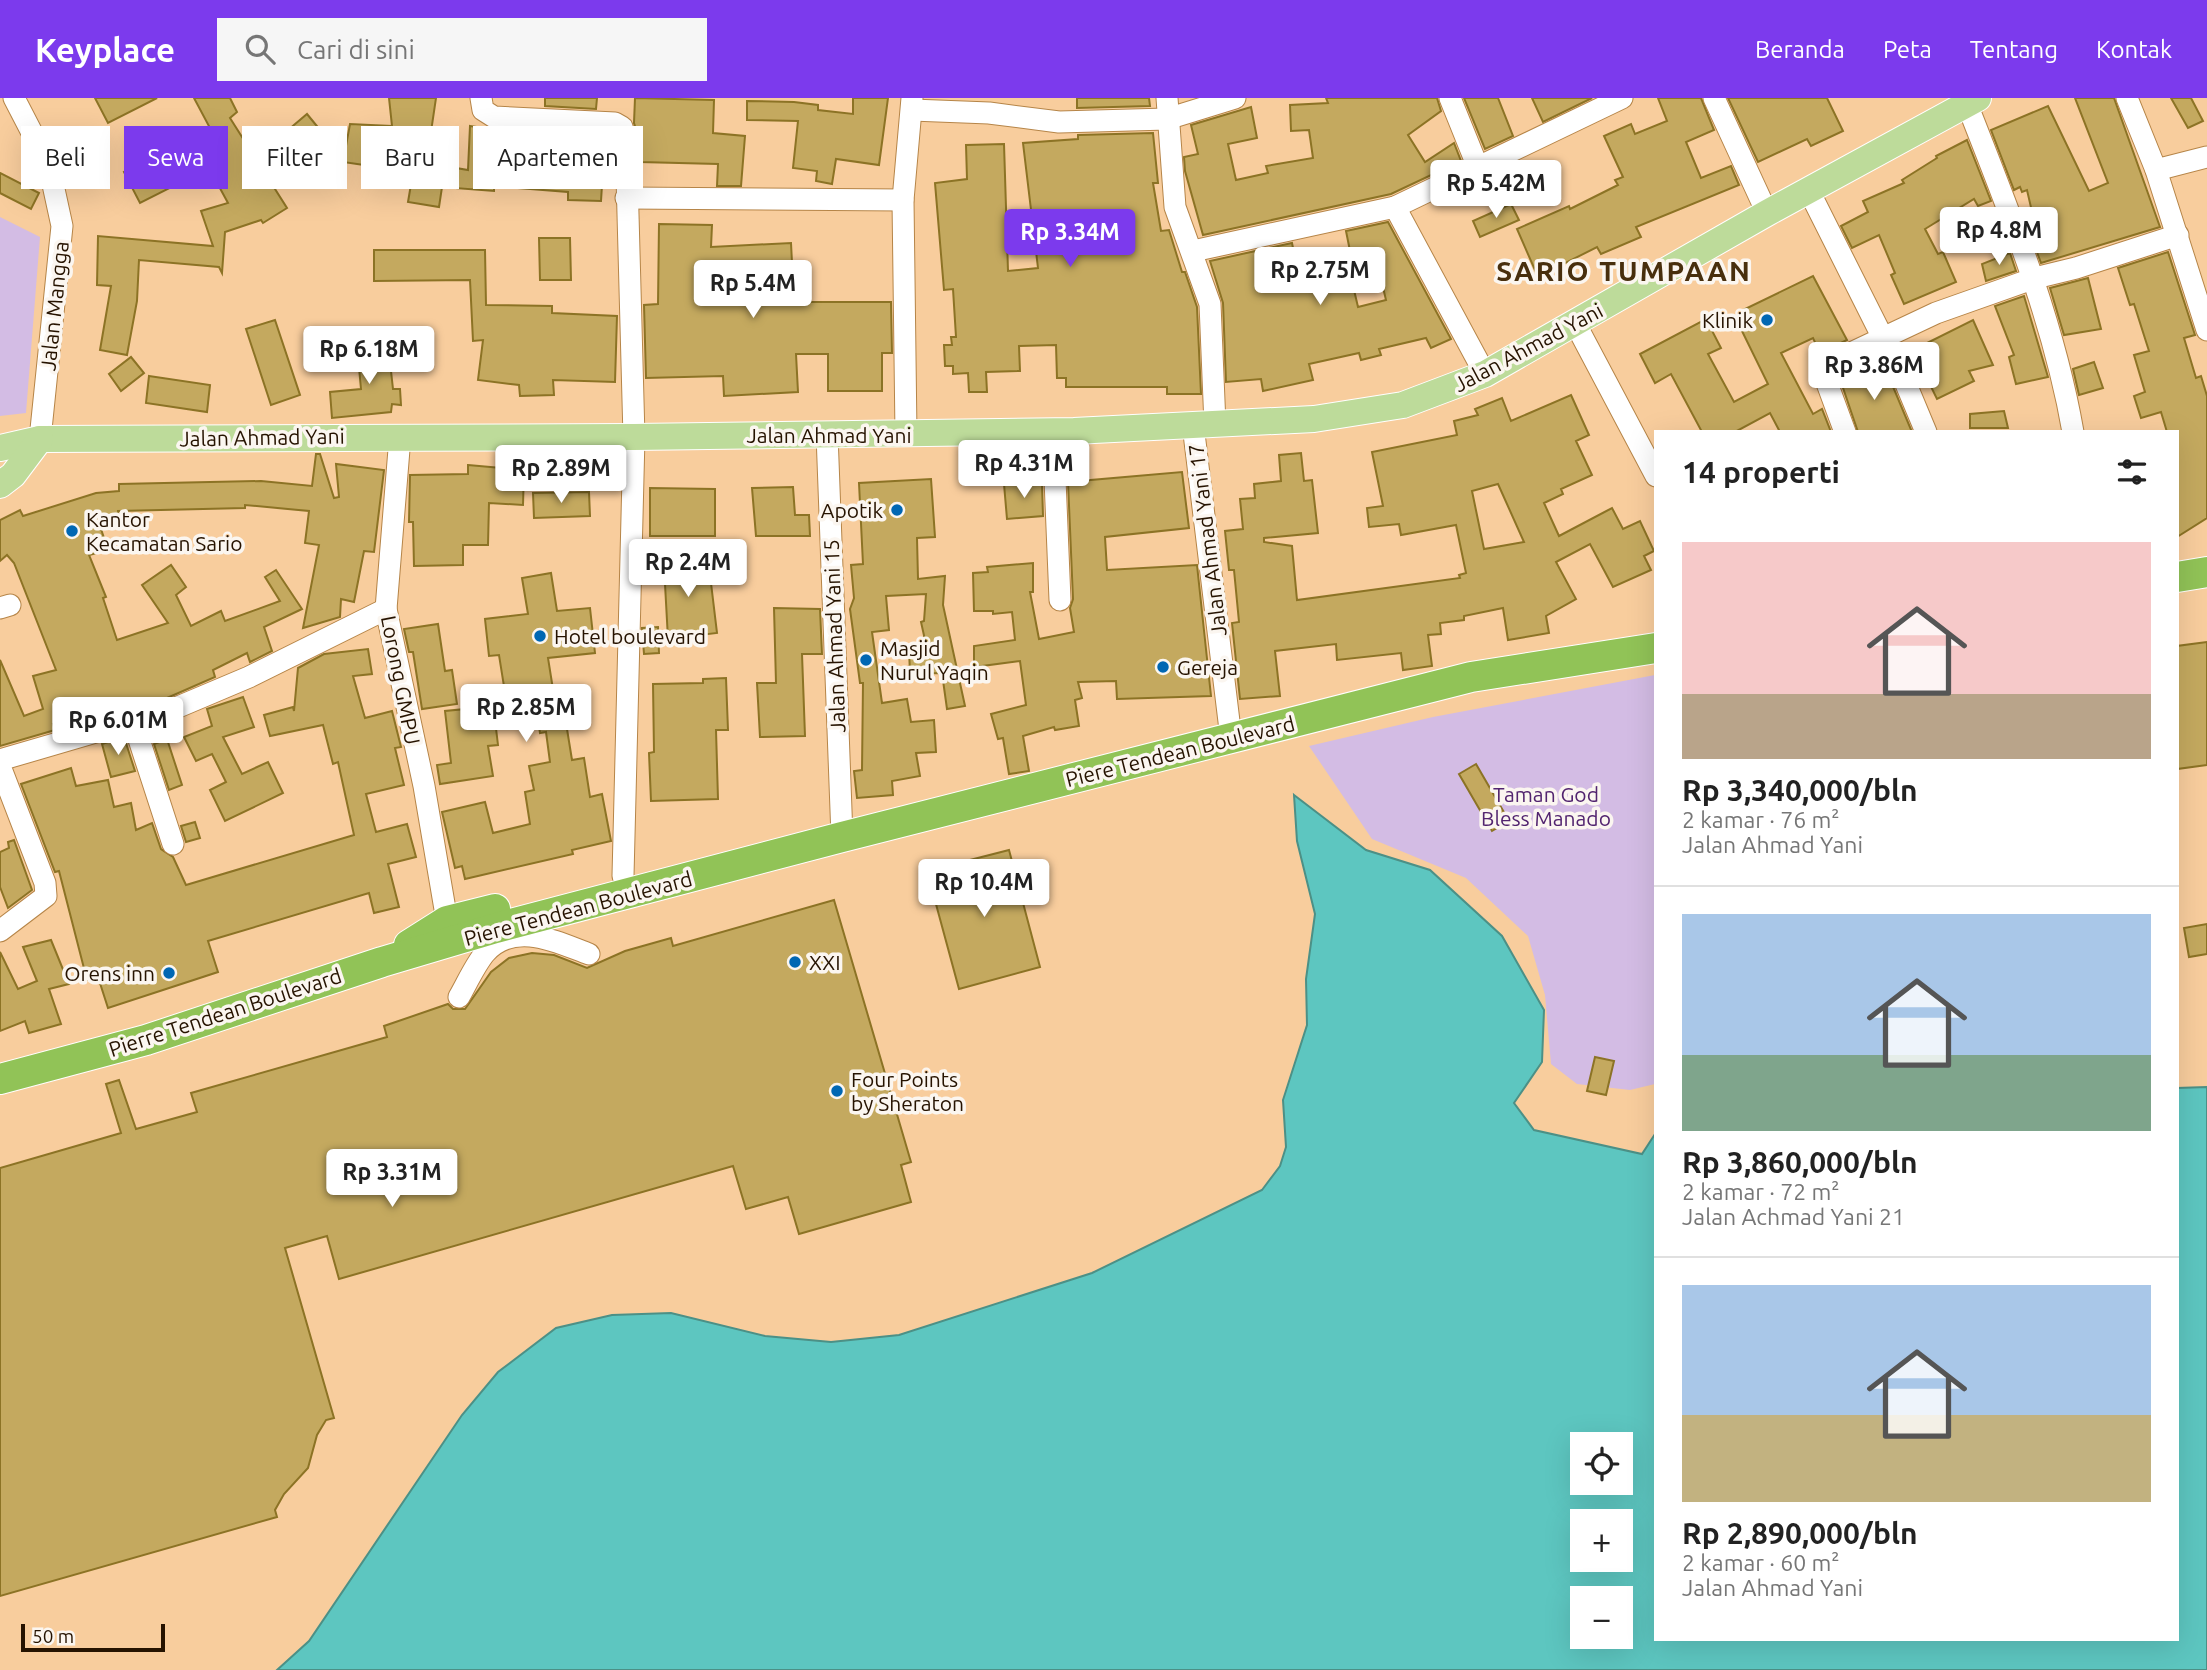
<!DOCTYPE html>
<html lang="id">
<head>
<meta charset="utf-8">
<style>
  :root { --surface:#fff; --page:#f6f6f6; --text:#222; --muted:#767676; --line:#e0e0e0; --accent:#7c3aed }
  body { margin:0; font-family:Ubuntu,sans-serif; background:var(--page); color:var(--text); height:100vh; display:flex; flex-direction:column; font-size:26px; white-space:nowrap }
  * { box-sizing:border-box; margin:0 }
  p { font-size:23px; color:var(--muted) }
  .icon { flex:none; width:38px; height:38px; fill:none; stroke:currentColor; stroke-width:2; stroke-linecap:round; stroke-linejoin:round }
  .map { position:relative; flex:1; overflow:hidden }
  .drawer { position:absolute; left:1654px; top:332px; width:525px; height:1211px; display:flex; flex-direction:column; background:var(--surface); border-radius:0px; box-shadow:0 7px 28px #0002 }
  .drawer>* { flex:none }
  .guide { position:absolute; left:21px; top:28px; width:665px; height:63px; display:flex; gap:14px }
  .tools { position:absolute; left:1570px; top:1334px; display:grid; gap:14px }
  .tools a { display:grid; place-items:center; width:63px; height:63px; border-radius:0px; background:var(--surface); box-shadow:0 7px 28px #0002; font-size:35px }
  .scale { position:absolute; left:21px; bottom:18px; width:144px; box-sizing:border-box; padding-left:7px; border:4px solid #261300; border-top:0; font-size:19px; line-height:24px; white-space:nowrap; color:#261300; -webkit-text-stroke:5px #fbf6f0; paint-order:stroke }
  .price { position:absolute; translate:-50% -60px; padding:0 16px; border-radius:7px; background:#fff; color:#222; font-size:23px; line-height:46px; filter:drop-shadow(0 2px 4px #0008) }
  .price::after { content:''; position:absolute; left:50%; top:42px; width:21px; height:16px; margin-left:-10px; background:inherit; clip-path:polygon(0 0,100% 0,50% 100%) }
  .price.on { background:var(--accent); color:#fff }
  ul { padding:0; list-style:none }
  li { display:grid; align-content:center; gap:14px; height:371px; padding:0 28px }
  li+li { border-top:2px solid var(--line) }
  li span { display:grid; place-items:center; height:217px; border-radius:0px; color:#555 }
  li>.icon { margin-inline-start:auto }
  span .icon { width:126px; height:126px; fill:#fffc; stroke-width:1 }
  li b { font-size:30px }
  h2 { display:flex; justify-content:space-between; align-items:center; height:84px; padding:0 28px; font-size:30px }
  .chip { padding:0 24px; border-radius:0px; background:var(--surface); box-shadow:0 7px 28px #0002; font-size:24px; line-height:63px }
  .chip.on { background:var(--accent); color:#fff }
  header { display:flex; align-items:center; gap:42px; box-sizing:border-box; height:98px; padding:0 35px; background:var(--accent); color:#fff }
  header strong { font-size:33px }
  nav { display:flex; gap:38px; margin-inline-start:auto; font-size:24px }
  .search { width:490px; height:63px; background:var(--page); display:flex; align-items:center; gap:18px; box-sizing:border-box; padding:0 24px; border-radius:0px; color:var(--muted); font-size:26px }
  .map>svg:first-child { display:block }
</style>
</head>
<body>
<header>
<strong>Keyplace</strong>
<div class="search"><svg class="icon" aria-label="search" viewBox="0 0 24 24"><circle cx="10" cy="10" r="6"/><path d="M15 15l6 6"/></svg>Cari di sini</div>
<nav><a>Beranda</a><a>Peta</a><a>Tentang</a><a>Kontak</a></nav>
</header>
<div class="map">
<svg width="2207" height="1572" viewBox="0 0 2207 1572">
  <rect width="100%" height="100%" fill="#f8cd9d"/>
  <g fill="#d3bce4">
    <polygon points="0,119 40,139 26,315 0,318"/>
    <polygon points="1655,577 1655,986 1630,992 1577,986 1551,966 1545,897 1528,838 1466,780 1372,741 1309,648 1433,619"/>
  </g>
  <path fill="#5dc6c0" stroke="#4c9086" stroke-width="2" fill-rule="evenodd" d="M1294,697L1366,752L1430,772L1502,838L1544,912L1542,964L1514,1005L1534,1032L1642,1056L1655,1036L1656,1542H2177V990L2207,989V1572H277L309,1543L462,1317L498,1274L556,1230L612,1217L671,1215L765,1238L831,1244L899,1237L1092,1175L1262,1092L1280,1068L1286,1049L1283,1002L1307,927L1306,881L1315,816L1297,743ZM1582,1346H1620V1384H1582ZM1582,1423H1620V1461H1582ZM1582,1500H1620V1538H1582Z"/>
  <g fill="#c4a95f" stroke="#8c7325" stroke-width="2" fill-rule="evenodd">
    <polygon points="95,0 157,0 108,25"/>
    <polygon points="194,0 230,0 237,14 230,20 287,110 263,125 261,122 225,134 222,175 219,169 139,162 137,203 127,257 100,252 111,188 97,187 98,138 213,148 201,113 228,105 209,70 140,105 124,74 210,30"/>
    <polygon points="389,0 436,0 428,54 380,50 378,69 343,64 350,26 392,28"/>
    <polygon points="545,0 597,0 596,11 545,8"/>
    <polygon points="635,0 714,2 713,35 745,38 741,88 717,88 718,66 640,64 639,41 634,25"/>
    <polygon points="853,0 888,0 879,67 836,61 832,86 816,83 817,73 793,70 798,23 747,22 747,3 794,4 818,7 818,12 853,16"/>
    <polygon points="1077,0 1149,0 1150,8 1077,10"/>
    <polygon points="1326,0 1437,0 1441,13 1408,37 1425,64 1454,45 1461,63 1391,96 1203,137 1185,73 1184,59 1198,56 1191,27 1251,9 1257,40 1228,46 1236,82 1268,75 1266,68 1313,60 1309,32 1291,33 1290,7 1328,5"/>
    <polygon points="1464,0 1498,0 1513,38 1485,51"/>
    <polygon points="1532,0 1592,0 1543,24"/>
    <polygon points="1658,0 1701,0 1714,32 1686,44 1701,80 1731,68 1739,87 1636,129 1641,139 1601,156 1597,149 1538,179 1517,131 1569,108 1570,111 1618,87 1615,82 1623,79 1604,38 1631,26 1635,36 1667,23"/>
    <polygon points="1728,0 1827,0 1843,33 1811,48 1807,41 1758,64"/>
    <polygon points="2075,0 2114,0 2160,129 2041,165 2034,146 2039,144 2027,92 2022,94 2020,89 2014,92 1991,32 2048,8 2089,93 2108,85"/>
    <polygon points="2171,0 2191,0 2203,23 2188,30"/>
    <polygon points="307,16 325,38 307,54 288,32"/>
    <polygon points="470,28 497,32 496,60 535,61 560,64 559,68 603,71 601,103 568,102 568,94 494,88 494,93 442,89 439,109 408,104 415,63 468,72"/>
    <polygon points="1153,35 1158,85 1153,85 1161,133 1169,132 1182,174 1185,174 1197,209 1201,296 1167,296 1167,289 1066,289 1066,280 1057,280 1056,247 1019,248 1020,273 986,274 987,294 969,294 968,275 953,276 953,268 945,268 944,247 952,247 951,239 956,239 953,191 944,192 935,85 967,81 966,47 1004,46 1008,173 1038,170 1023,45 1078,41 1078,37"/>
    <polygon points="1967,42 1991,103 1978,108 1974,101 1925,131 1938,156 1943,154 1956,184 1904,206 1891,177 1895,175 1879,137 1852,150 1841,128 1868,114 1863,103 1904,85 1902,82 1937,60 1936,58"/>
    <polygon points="0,75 39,95 31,111 0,95"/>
    <polygon points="1511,106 1519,122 1480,139 1473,123"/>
    <path d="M1388,124L1451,241L1431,250L1426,240L1379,251L1381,257L1361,262L1359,255L1309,266L1313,282L1263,293L1261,281L1226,284L1223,205L1210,163L1292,145L1296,165L1350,153L1346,133ZM1379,173L1386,202L1358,209L1351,179Z"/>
    <polygon points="659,126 712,127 711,149 791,145 794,204 891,204 892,255 882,255 882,293 828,293 828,256 796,256 798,294 724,298 723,278 646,280 644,207 658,206"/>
    <polygon points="539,140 570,140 571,182 540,182"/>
    <polygon points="374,152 485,152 486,207 552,208 552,215 617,218 615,284 553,282 554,297 520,298 519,287 478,282 483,242 473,243 470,182 374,183"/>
    <polygon points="2168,154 2195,237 2184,240 2196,280 2201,278 2207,298 2207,420 2177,439 2177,334 2167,334 2161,314 2141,320 2134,298 2145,294 2134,257 2149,253 2134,206 2130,207 2118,170"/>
    <polygon points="2010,155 2016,173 1986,183 1982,166"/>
    <polygon points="1813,178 1847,242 1820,255 1813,240 1781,255 1813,316 1822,311 1831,334 1780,334 1770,315 1735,334 1702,334 1671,276 1655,285 1640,256 1706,221 1721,250 1708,256 1734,304 1768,286 1740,229 1749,225 1743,212"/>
    <polygon points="2088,180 2101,231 2064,237 2050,190"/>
    <polygon points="2024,198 2048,279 2016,286 2009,259 2014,257 1995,208"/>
    <polygon points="275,222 300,297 271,307 246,231"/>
    <polygon points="1973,222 1993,267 1969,273 1974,283 1937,301 1913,252"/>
    <polygon points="388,246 393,291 400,291 401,307 392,306 391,314 332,320 330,294 361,291 357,248"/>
    <polygon points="131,259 144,275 121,293 109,276"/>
    <polygon points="1880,264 1894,291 1912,334 1858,334 1840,281"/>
    <polygon points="2094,264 2103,290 2079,297 2073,271"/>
    <polygon points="149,278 210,287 207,314 146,305"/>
    <path d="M1571,297L1589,337L1576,343L1592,377L1561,391L1563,396L1544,405L1559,438L1612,410L1623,431L1640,423L1654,453L1644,458L1651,472L1613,489L1590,446L1556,464L1576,501L1546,518L1549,535L1508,542L1503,510L1464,518V522L1440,525L1441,536L1428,537L1432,568L1403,572L1401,555L1337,562L1336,546L1275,553L1280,598L1240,601L1232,525L1239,524L1234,472H1229L1225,433L1243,431L1240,401L1255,400L1254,386L1281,383L1279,357L1301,355L1304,383L1312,382L1318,435L1264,440V444L1292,448L1297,502L1460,480L1459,477L1466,475L1456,427L1401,437L1399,426L1369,429L1367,410L1383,408L1372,354L1457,337L1454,323L1478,317L1475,311L1502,300L1511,323ZM1498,386L1524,444L1484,451L1472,393Z"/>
    <polygon points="2004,313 2008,330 1970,330 1970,316"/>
    <polygon points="316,356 320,356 334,400 339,399 336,366 384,372 374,454 364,453 354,504 341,501 340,519 303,530 319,447 305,445 309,413 245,407 245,410 118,413 119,424 99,425 108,452 89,457 106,499 103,500 117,542 168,525 142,487 171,467 186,489 176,497 191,528 221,513 225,523 280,503 265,479 276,472 302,511 264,529 272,553 250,564 247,555 213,572 215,579 167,600 101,619 99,611 53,626 55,632 0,648 0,562 24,618 43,611 33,578 56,572 14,465 7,457 0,463 0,422 20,412 23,418 96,395 119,393 119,386 261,383 312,388"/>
    <polygon points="468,367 524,372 523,407 489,405 488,447 463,447 463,467 414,468 413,424 409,424 410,377 468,376"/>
    <polygon points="1182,374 1189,430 1105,439 1107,472 1197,467 1211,598 1117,601 1116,583 1078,584 1082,600 1075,602 1079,628 1055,632 1054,629 1023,638 1029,673 1009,676 1003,640 998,641 991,616 1026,607 1020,563 974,569 974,548 1015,542 1012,514 993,516 993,513 974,513 973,475 988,474 987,469 1033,465 1033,494 1030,494 1039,541 1074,534 1070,510 1073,501 1068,384"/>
    <polygon points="931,381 935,439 917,440 918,481 945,478 943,507 965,608 947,611 942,575 910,576 909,551 927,551 921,524 924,523 926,496 886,498 889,532 872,534 882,605 907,601 911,624 934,622 936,654 916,655 920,678 892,683 893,697 857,700 854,673 862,672 863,585 860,585 850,511 854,500 851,467 863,466 859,385"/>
    <polygon points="1038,384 1042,386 1043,418 1007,421 1004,386"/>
    <polygon points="793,389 795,417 809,417 810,438 756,438 752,390"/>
    <polygon points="650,390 715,391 715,438 650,438"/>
    <polygon points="589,394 590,418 534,420 533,395"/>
    <polygon points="714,466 714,485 711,485 717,535 668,541 665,486 653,486 653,468"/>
    <polygon points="551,475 557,513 590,510 595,555 548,560 555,604 578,600 583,629 567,631 572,662 584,660 590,699 602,696 611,743 572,752 573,756 465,781 462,768 455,770 442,714 485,704 493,735 530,726 525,694 534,692 529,668 550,664 546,634 540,635 537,616 495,622 498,647 488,648 493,678 440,686 437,667 451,665 445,613 507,607 499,557 489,558 485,521 528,516 522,480"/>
    <polygon points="774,510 820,511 822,556 802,556 805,638 760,639 757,585 776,585"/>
    <polygon points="438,526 445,573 452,572 457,606 422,611 413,554 409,554 404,531"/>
    <polygon points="658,529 659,555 644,556 642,530"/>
    <polygon points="2207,544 2207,667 2177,671 2177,548"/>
    <polygon points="368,551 372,576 353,578 365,620 392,613 401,649 395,650 404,687 366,696 376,734 407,726 416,759 388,766 399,809 374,815 369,795 208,843 218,874 108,910 98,879 87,882 59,773 55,774 21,686 71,670 76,688 108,682 114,709 131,705 136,732 152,725 161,751 173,759 186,787 354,737 338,664 333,666 323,627 270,638 264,617 293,609 294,613 298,570 324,556"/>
    <polygon points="726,580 728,632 716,632 718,701 651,703 649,655 654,654 653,586 703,585 703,581"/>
    <polygon points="243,599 254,629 223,639 242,676 268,664 283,695 225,723 210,692 226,684 212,656 196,663 184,639 212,628 207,611"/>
    <polygon points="124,639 135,673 111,679 102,646"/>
    <polygon points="167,641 182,687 169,692 154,646"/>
    <polygon points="1476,666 1509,723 1492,733 1459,676"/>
    <polygon points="195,724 200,740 186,744 181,728"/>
    <polygon points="14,742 32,792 8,810 0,789 0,754 9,750 8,744"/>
    <polygon points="1009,752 1040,869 959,891 927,773"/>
    <polygon points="834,802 911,1064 901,1067 911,1104 799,1136 788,1099 746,1111 733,1068 339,1181 327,1138 285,1150 334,1320 326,1322 317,1337 308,1370 284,1396 275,1412 277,1419 0,1498 0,1070 121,1035 106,986 119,982 136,1031 197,1014 191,995 387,939 384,928 448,906 453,911 465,911 491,874 509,860 532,855 554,857 587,870 625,853 671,840 673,848"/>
    <polygon points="2207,826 2207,856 2189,859 2184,830"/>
    <polygon points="51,842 69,886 49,891 61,926 29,935 25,923 0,933 0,854 18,891 37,883 23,849"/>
    <polygon points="1595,959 1614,963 1606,997 1587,993"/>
  </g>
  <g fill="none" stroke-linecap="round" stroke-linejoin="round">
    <defs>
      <g id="minor">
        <polyline points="14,0 43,56 52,82 62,128 40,341"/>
        <polyline points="481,0 483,12 494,19 615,25 622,29 626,42 634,339 623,778"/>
        <polyline points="1167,0 1175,109 1210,206 1215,327"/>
        <polyline points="1450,0 1479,72"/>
        <polyline points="1714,0 1767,115"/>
        <polyline points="2127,0 2156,72 2207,232"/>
        <path d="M1967,6C2009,114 2053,219 2073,334"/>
        <polyline points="912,12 989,15 1059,24 1167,21 1235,0"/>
        <polyline points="2156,72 2207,59"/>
        <polyline points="1809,93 1906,286 1926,334"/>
        <polyline points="626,100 903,102"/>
        <polyline points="1395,109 1622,0"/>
        <polyline points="1193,153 1395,109 1485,276"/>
        <polyline points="1575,225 1656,378"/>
        <polyline points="1193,327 1231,640"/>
        <polyline points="1053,333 1060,502"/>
        <polyline points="1845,334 1824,277 1830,265 1936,215 2035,180 2076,170 2178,137"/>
        <polyline points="827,336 842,739"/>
        <polyline points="906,336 903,102 912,0"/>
        <polyline points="400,339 386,511 424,688 447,823"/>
        <polyline points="0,510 10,507"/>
        <polyline points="133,623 173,746"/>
        <polyline points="0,662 171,612 249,579 386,511"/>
        <polyline points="0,668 45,785 46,798 0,833"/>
        <path d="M459,899C467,885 475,867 485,855C514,822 557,844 589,856"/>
      </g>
      <g id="major">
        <polyline points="0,350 40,341 634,339 1074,333 1314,321 1403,307 1485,276 1767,115 1978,0"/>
        <polyline points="0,387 13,377 40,341"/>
      </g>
      <g id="highway">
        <polyline points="2177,479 2207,474"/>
        <polyline points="409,847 447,823 495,811"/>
        <polyline points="0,981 146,942 382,864 496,830 842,739 1471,579 1656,550"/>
      </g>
    </defs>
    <use href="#minor" stroke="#b68548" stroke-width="23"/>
    <use href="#major" stroke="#fff" stroke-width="28"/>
    <use href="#highway" stroke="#fff" stroke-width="32"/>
    <use href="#minor" stroke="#fff" stroke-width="21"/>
    <use href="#major" stroke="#bddb9a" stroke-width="26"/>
    <use href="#highway" stroke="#91c357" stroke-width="30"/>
  </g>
  <g fill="#0067b3" stroke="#fbf6f0" stroke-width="2.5">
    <circle cx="1767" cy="222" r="7"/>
    <circle cx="897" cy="412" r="7"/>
    <circle cx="72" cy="433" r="7"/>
    <circle cx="540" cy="538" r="7"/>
    <circle cx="866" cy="562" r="7"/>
    <circle cx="1163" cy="569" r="7"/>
    <circle cx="795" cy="864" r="7"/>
    <circle cx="169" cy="875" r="7"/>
    <circle cx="837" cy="993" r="7"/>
  </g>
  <g text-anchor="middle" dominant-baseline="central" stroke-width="7" stroke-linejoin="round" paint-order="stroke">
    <g font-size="21" fill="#261300" stroke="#fbf6f0">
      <text transform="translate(54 208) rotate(-84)">Jalan Mangga</text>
      <text transform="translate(1528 249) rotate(-28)">Jalan Ahmad Yani</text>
      <text x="829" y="337">Jalan Ahmad Yani</text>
      <text transform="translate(262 339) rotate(-1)">Jalan Ahmad Yani</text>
      <text transform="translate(1207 442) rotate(-97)">Jalan Ahmad Yani 17</text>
      <text transform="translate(834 538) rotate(-92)">Jalan Ahmad Yani 15</text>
      <text transform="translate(401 582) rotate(79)">Lorong GMPU</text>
      <text transform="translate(1180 653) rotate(-14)">Piere Tendean Boulevard</text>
      <text transform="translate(578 810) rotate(-15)">Piere Tendean Boulevard</text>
      <text transform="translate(225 914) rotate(-18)">Pierre Tendean Boulevard</text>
    </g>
    <g font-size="21" fill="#261300" stroke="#fbf6f0" text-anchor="start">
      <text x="1753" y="222" text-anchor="end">Klinik</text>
      <text x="883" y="412" text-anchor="end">Apotik</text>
      <text x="86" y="421">Kantor<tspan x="86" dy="24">Kecamatan Sario</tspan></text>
      <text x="554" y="538">Hotel boulevard</text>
      <text x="880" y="550">Masjid<tspan x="880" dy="24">Nurul Yaqin</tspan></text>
      <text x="1177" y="569">Gereja</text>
      <text x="809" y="864">XXI</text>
      <text x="155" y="875" text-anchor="end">Orens inn</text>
      <text x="851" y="981">Four Points<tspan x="851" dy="24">by Sheraton</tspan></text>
    </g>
    <g font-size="21" fill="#52246f" stroke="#fbf6f0">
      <text x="1546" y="696">Taman God<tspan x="1546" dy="24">Bless Manado</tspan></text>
    </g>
    <g font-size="28" font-weight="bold" letter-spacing="2" fill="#482f0d" stroke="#fbf6f0">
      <text x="1624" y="172">SARIO TUMPAAN</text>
    </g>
  </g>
</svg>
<div class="tools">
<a><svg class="icon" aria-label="locate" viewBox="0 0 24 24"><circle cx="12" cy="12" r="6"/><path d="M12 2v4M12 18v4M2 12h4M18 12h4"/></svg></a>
<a>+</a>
<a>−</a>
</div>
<div class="scale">50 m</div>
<b class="price" style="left:1496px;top:122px">Rp 5.42M</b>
<b class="price" style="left:1999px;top:169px">Rp 4.8M</b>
<b class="price on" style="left:1070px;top:171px">Rp 3.34M</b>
<b class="price" style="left:1320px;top:209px">Rp 2.75M</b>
<b class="price" style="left:753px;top:222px">Rp 5.4M</b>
<b class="price" style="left:369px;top:288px">Rp 6.18M</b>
<b class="price" style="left:1874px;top:304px">Rp 3.86M</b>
<b class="price" style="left:1024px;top:402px">Rp 4.31M</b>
<b class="price" style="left:561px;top:407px">Rp 2.89M</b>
<b class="price" style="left:688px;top:501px">Rp 2.4M</b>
<b class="price" style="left:526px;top:646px">Rp 2.85M</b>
<b class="price" style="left:118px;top:659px">Rp 6.01M</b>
<b class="price" style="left:984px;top:821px">Rp 10.4M</b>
<b class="price" style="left:392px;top:1111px">Rp 3.31M</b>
<div class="guide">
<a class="chip">Beli</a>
<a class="chip on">Sewa</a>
<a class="chip">Filter</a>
<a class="chip">Baru</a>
<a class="chip">Apartemen</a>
</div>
<section class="drawer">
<h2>14 properti<svg class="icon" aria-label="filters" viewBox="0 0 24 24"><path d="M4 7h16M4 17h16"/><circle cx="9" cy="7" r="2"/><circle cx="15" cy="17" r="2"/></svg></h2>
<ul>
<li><span style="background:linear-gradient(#f6c9c9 70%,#b9a48a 0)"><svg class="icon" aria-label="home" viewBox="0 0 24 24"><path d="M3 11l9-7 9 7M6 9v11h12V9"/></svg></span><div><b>Rp 3,340,000/bln</b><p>2 kamar · 76 m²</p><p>Jalan Ahmad Yani</p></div></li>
<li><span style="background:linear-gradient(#a9c7e8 65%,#7fa58c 0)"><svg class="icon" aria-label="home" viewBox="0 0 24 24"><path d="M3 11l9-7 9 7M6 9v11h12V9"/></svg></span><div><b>Rp 3,860,000/bln</b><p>2 kamar · 72 m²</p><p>Jalan Achmad Yani 21</p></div></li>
<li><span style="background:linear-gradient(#a9c7e8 60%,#c2b280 0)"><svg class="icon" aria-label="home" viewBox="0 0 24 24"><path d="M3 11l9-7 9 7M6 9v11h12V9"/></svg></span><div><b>Rp 2,890,000/bln</b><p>2 kamar · 60 m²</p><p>Jalan Ahmad Yani</p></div></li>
</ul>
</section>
</div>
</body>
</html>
